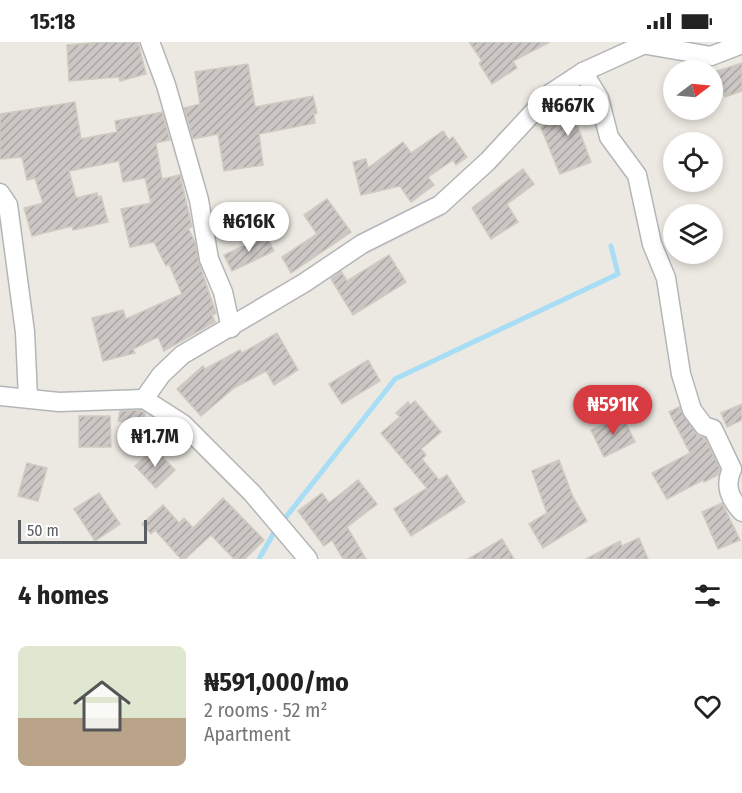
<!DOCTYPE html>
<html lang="en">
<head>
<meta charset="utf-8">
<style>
  :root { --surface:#fff; --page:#f6f6f6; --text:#222; --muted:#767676; --accent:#d83c42 }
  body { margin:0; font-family:"Fira Sans Condensed",sans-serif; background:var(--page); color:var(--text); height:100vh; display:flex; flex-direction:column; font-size:22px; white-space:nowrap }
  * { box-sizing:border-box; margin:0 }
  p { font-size:20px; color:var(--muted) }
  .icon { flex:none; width:33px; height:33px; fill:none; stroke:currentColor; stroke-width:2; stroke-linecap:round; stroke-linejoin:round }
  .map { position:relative; height:517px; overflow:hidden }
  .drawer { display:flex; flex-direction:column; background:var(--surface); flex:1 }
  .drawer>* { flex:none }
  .needle { width:39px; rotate:74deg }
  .fabs { position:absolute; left:663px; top:18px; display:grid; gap:12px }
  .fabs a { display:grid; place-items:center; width:60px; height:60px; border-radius:50%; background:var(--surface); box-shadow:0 3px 9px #0003; font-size:30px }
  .scale { position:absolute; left:18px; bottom:15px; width:129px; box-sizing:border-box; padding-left:6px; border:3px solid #5b5e62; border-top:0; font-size:16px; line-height:21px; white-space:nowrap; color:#5b5e62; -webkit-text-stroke:4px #fff; paint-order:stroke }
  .price { position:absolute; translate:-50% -51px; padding:0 14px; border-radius:21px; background:#fff; color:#222; font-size:20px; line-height:39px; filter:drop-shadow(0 2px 3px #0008) }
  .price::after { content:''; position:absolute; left:50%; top:36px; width:18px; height:14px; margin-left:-9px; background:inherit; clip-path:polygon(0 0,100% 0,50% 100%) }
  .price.current { background:var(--accent); color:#fff }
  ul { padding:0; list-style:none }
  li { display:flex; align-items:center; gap:18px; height:150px; padding:0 18px }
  li span { display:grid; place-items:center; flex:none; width:168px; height:120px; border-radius:9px; color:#555 }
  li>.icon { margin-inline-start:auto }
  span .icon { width:72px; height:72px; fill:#fffc; stroke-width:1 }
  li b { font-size:26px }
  h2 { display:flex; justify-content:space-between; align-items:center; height:72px; padding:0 18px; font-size:26px }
  .status { display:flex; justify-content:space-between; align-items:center; height:42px; padding:0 30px; background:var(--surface); direction:ltr }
  .status svg { height:16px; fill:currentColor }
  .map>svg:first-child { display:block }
</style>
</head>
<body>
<div class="status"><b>15:18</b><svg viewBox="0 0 49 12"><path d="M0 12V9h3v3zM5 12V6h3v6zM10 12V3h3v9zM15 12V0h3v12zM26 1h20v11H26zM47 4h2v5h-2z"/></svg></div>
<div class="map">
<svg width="742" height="517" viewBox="0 0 742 517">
  <defs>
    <pattern id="building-hatch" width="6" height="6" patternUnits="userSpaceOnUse" patternTransform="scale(1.5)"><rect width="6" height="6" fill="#ccc7c4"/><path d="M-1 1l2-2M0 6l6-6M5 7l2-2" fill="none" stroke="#a9a5a3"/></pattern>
  </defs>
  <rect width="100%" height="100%" fill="#ece9e2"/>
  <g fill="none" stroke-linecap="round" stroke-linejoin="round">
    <g stroke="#a8ddf6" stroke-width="5">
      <polyline points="282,480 395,337 618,232 611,204"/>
      <polyline points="259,517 276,487"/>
    </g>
  </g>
  <g fill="url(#building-hatch)" stroke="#d0cac1" stroke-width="1.5">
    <polygon points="103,0 138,0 146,32 120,39 119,35 69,39 67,3"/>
    <polygon points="469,0 550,0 513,19 517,26 492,42 479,21 482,19"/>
    <polygon points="742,21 742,49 725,55 717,29"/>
    <polygon points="248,22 255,65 313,54 317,71 314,72 315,81 259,92 263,123 224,129 218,92 193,97 184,66 200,62 195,30"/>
    <polygon points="585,54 592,72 577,83 591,120 560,132 541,86"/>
    <polygon points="75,60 81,97 117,90 115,79 162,70 170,98 156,101 162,137 180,133 192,185 188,186 195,200 199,221 216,271 212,273 215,280 164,309 158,295 133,307 135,311 103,319 92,276 123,268 126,277 182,252 169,222 166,224 154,200 130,205 121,167 151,161 145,136 123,140 119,119 69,129 76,156 97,151 98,155 101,154 108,180 73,188 72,184 32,194 24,166 43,161 35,136 27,138 22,115 0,117 0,72"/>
    <polygon points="443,89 449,98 453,95 467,115 456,123 453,118 428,135 434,143 411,160 400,144 361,153 353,120 366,117 368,126 403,100 411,111"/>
    <polygon points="523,127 534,142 507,162 518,180 491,197 472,166"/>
    <polygon points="327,157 351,190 291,231 282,215 317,192 304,173"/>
    <polygon points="266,193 274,209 232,229 224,213"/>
    <polygon points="389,213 406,240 353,273 331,237 341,229 347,239"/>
    <polygon points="277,291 298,328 274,343 266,329 234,346 201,374 177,347 203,324 205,327 240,308 242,311"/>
    <polygon points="368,318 380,339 342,362 329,342"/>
    <polygon points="415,359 441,390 421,407 426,413 422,417 439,438 447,433 465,460 411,494 394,467 427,446 381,391 400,375 396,371 408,360 410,363"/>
    <polygon points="742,362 742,378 727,385 721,371"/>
    <polygon points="679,365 698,394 705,396 720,427 718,433 704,440 703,438 667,457 652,431 690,411 669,370"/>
    <polygon points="140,368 145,371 142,384 118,379 120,369"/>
    <polygon points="622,373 635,400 604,415 591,388"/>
    <polygon points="79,374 110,374 111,405 79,405"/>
    <polygon points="154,406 175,428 156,446 135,424"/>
    <polygon points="559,418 573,455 587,479 543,506 529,482 547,471 532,429"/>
    <polygon points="27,421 47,426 38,459 18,454"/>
    <polygon points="358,438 377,462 347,485 366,517 343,517 332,498 324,504 298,469 322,451 329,461"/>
    <polygon points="99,451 120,482 95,499 74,467"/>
    <polygon points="223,456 264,498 245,517 234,517 211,493 185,517 181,517 155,488 151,492 142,482 163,463 179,481 184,476 193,486"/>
    <polygon points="722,461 740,498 718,507 702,470"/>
    <polygon points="639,496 648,517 586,517 620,499 622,504"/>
    <polygon points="502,497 514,517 468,517"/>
  </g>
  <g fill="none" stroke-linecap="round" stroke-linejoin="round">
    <defs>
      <g id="minor">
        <polyline points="150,0 166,43 199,158 209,217 223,250 231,286"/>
        <polyline points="647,3 711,14 742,2"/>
        <path d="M583,30L599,56L609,95L637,133L652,202L666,236L681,332L692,368L704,384L713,387L732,427C724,444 730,457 742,470"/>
        <polyline points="0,151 8,163 25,290 28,356"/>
        <polyline points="0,354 59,360 144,357 183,382 252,451 308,517"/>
        <polyline points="144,357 161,333 182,313 304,241 362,202 440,163 488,119 551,51 583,30 649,0"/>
      </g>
    </defs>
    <use href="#minor" stroke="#b3b5b8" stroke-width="21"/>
    <use href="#minor" stroke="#fff" stroke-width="18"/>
  </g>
</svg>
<div class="fabs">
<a><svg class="needle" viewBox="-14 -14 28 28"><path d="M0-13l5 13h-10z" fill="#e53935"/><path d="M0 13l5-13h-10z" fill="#767676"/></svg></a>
<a><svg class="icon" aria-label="locate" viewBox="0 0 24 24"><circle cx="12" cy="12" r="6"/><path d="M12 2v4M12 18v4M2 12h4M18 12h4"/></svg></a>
<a><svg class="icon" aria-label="layers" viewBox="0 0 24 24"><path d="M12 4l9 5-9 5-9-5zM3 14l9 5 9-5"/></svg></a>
</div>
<div class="scale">50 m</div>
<b class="price" style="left:568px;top:95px">₦667K</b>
<b class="price" style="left:249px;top:211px">₦616K</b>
<b class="price current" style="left:613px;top:394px">₦591K</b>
<b class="price" style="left:155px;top:426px">₦1.7M</b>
</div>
<section class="drawer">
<h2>4 homes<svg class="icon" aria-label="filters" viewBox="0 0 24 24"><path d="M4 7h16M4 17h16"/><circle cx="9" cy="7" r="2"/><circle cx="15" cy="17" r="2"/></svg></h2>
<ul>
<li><span style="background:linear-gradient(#dfe7d0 60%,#b9a48a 0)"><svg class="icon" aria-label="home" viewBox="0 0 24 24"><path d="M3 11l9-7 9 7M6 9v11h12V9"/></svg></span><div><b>₦591,000/mo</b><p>2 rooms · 52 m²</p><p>Apartment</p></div><svg class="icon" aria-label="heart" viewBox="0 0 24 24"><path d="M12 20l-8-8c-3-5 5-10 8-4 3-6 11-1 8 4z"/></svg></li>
</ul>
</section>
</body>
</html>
